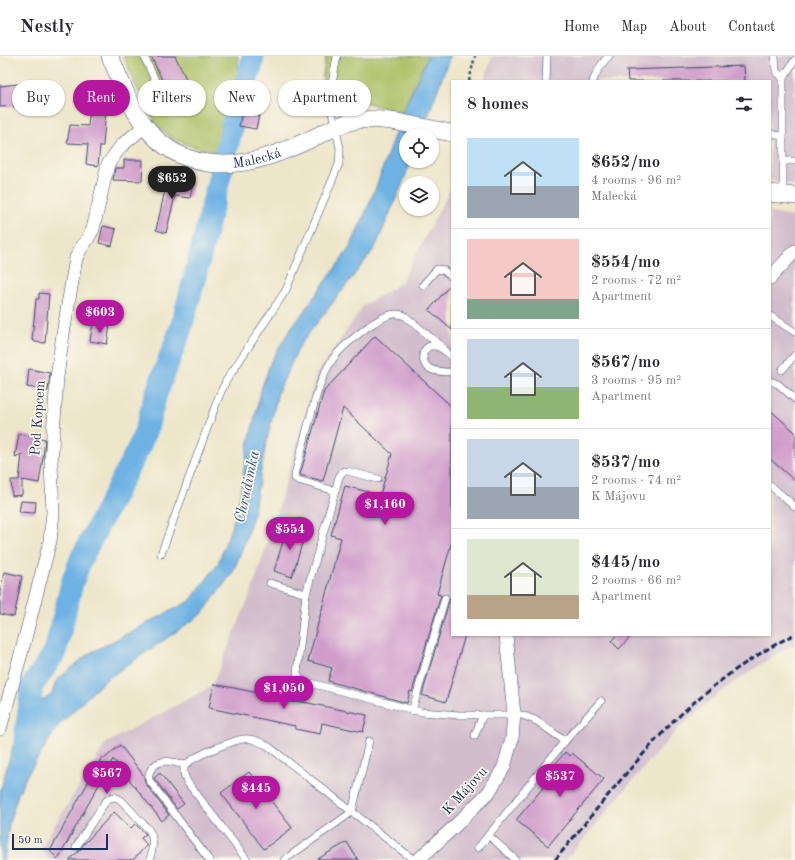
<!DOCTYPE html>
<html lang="en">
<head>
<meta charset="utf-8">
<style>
  :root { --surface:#fff; --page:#f2f2f3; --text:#2b2b33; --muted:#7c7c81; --line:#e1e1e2; --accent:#b5179e }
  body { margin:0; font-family:"Old Standard TT",serif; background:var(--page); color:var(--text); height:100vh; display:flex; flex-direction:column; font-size:15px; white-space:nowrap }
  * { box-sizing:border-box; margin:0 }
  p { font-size:13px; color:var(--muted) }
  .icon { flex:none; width:22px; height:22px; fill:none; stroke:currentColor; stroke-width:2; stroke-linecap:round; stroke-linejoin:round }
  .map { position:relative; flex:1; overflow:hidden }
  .sheet { position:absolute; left:451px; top:24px; width:320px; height:556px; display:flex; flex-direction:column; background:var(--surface); border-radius:0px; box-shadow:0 1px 3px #0004 }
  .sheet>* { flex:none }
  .hud { position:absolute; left:12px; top:24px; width:379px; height:36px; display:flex; gap:8px }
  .controls { position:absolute; left:399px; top:72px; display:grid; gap:8px }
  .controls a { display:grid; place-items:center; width:40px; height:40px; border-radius:50%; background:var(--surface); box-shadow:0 1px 3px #0004; font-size:20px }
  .scale { position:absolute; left:12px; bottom:10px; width:96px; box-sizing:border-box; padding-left:4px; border:2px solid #1b2f5e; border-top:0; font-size:11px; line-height:14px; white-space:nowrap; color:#1b2f5e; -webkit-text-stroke:3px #fbf7ec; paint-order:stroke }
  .price { position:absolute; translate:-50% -34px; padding:0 9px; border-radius:14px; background:var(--accent); color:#fff; font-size:13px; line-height:26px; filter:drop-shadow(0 1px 2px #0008) }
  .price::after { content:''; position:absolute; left:50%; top:24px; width:12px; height:9px; margin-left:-6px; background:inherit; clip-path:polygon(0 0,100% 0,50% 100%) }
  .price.selected { background:#222; color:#fff }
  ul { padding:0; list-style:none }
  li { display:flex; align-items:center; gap:12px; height:100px; padding:0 16px }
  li+li { border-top:1px solid var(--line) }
  li span { display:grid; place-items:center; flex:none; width:112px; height:80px; border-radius:0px; color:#555 }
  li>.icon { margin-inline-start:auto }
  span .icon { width:48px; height:48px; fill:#fffc; stroke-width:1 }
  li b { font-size:17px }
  h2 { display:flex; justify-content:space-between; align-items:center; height:48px; padding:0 16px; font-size:17px }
  .tag { padding:0 14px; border-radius:18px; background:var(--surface); box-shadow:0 1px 3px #0004; font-size:14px; line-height:36px }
  .tag.selected { background:var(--accent); color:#fff }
  header { display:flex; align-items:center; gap:24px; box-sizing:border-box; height:56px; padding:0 20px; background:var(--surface); border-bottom:1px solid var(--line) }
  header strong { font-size:19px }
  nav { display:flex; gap:22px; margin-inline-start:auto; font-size:14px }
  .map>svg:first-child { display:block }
</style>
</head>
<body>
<header>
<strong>Nestly</strong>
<nav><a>Home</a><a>Map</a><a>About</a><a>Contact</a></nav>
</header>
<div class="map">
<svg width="795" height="804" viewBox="0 0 795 804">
  <rect width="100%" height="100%" fill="#fbf7ec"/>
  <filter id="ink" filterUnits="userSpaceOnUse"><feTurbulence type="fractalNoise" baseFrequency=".025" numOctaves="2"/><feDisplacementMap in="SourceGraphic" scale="8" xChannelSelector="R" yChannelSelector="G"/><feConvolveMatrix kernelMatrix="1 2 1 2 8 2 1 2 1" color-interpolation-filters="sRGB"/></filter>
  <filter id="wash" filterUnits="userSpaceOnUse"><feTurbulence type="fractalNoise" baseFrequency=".012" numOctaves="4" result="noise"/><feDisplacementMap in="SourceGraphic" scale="16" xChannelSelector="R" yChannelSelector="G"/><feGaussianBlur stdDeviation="0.9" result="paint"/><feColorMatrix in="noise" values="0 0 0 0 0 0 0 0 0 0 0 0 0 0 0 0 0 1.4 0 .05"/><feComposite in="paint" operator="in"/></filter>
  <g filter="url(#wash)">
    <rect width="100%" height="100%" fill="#eee6ca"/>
    <g fill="#d1bdcc">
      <polygon points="492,0 795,0 795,130 770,123 770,25 484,25"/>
      <polygon points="452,130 452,579 770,579 770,157 795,161 795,588 781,595 733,627 706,648 678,673 639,717 566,804 50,804 40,793 106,687 212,630 252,534 277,457 316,319 364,249 401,227"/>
    </g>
    <g fill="#aabe63" stroke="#627660">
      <path d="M123,0H238C240,33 230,66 222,97C206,94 186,90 172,82C149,68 134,24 123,0Z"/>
      <polygon points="326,0 428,0 402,57 367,47 345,49 319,42"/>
    </g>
    <polygon fill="#6eb2e4" stroke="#4470a1" points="428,0 450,0 421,79 406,79 406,105 411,105 403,126 375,192 300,289 278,336 265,393 253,459 244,488 233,516 202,558 104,625 58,670 27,719 18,738 9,767 4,804 0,804 0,736 13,690 30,653 52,638 56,625 88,598 190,545 218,508 237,455 248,390 262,331 271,305 286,280 351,190 375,134 402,57"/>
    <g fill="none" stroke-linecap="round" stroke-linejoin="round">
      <polyline stroke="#6eb2e4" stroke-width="23" points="25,684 32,630 55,596 72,527 81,503 140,389 148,368 155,341 181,272 196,216 239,43 251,11 253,0"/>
    </g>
    <g id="blocks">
      <g fill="#d09dcb">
        <polygon points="151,0 175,0 189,29 169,39"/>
        <polygon points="744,10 745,25 628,25 627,14"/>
        <polygon points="18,28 20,50 0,51 0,30"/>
        <polygon points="91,40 107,41 103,90 100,90 98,110 86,108 88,88 67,87 70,69 88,70"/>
        <polygon points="247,41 262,45 256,73 239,70 244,48"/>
        <polygon points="124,104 143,104 142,125 113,124 115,112 124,112"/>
        <polygon points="168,121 193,127 190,142 175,140 166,177 156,174"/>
        <polygon points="103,170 116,173 112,190 99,187"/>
        <polygon points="452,227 452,274 429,254"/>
        <polygon points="39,237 49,238 45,287 35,286 35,285 32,284 36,243 39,243"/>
        <polygon points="93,267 110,270 107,288 90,285"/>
        <polygon points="375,280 452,351 452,485 437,538 441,539 412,636 410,635 407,647 328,625 332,612 308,605 341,482 331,479 345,430 380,439 392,398 343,352 323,425 300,419 324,335"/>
        <polygon points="29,313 50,317 48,335 27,331"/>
        <polygon points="770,354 795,376 795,425 770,403"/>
        <polygon points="19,378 45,383 43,401 39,427 22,424 22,439 12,440 11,424 19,424 22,398 15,401"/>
        <polygon points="21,445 36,446 35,457 19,456"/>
        <polygon points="288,469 306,474 292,521 274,515"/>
        <polygon points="4,516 22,520 14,561 0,558 0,536"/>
        <polygon points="450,542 452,542 452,579 465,579 446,646 422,639"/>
        <polygon points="617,579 632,579 619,593 611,585"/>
        <polygon points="214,628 367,659 363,676 322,667 320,678 295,673 295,670 209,652"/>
        <polygon points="120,689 144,720 145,727 169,759 162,765 113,703 58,803 50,795 102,701 104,703"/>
        <polygon points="565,696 570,700 572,697 604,723 548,790 516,764 547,727 543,723"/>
        <polygon points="249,716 292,772 264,793 221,737"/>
        <polygon points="160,717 184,748 177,753 154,722"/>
        <polygon points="114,756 131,772 135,768 146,778 141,782 147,789 133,804 69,804 80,794 84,788"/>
        <polygon points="347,786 358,804 316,804"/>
      </g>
    </g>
  </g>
  <g filter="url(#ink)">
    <use href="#blocks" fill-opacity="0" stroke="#3b4a6e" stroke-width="1"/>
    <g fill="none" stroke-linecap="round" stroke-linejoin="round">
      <defs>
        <g id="service">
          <polyline points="144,0 163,42"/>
          <polyline points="775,0 776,15 783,22"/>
          <polyline points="546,25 547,0"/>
          <path d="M593,25C597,15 601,7 609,0"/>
          <polyline points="770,77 783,81"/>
          <polyline points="783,105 795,105"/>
          <polyline points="783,138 783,22 795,4"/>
          <polyline points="423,229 437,213 443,214 452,221"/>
          <polyline points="770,260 795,276"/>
          <path d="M452,301C444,293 428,282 423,298C422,316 439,316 452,316"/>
          <polyline points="782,314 795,299"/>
          <polyline points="770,325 778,328 795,343"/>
          <polyline points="378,423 347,415 343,415 339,421 306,538 297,617 300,624 303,625 421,656 460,659 522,659 535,664 565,685 478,792"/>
          <polyline points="770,429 795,451"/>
          <path d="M335,435L298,424L295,422V418C300,400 305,381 310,362C316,341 321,318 335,300C344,289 357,279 369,270C380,263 392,254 405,260L444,293"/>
          <polyline points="161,498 219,340 226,325 286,234 339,108 340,92 331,52 331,33 337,0"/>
          <polyline points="270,527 306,538"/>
          <polyline points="412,655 445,542"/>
          <polyline points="475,679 483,659"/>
          <polyline points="565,685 601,645"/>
          <path d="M185,709C173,706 161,701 152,712C149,716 148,720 149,724L209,804"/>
          <polyline points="488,779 515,803"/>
          <path d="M76,791L105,746C111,740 115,740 121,744L149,774C155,784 152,793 150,804"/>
          <path d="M247,804L188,727C185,722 182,716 185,710C190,701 234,684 244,683C253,682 260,686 268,690L414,804"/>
          <polyline points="284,804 352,756 369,685"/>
        </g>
        <g id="minor">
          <polyline points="770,222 795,195"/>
          <polyline points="0,673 22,594 50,485 53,457 51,407 57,321 63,278 76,202 81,192 87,184 93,173 108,108 121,90 145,70"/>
          <polyline points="418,804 454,771 489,736 504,711 512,682 514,658 506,579"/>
        </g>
        <g id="tertiary">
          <path id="s1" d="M110,0C120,24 130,50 145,70C179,114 230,115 278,97C289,93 300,88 311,83C325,76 338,69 353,65C382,59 423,72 452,77"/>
          <polyline points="770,137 795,140"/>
        </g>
      </defs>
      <use href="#service" stroke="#3b4a6e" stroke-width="8"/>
      <use href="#minor" stroke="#3b4a6e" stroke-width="14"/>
      <use href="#tertiary" stroke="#3b4a6e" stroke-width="18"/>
      <polyline stroke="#3b4a6e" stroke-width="2.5" stroke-dasharray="3 3" stroke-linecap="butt" points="469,25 475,0"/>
      <use href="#service" stroke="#fff" stroke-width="7"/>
      <use href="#minor" stroke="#fff" stroke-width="13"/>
      <use href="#tertiary" stroke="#fff" stroke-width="17"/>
      <path stroke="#1b2f5e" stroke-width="3" stroke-dasharray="6 3" stroke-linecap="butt" d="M555,804C593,758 630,710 672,667C708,631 750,601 795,578"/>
    </g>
  </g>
  <g text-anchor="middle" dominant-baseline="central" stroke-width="3.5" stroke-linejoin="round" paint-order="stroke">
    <g font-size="14" fill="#1b2f5e" stroke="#fbf7ec">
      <text stroke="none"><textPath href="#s1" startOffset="203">Malecká</textPath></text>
      <text transform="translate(38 362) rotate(-86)">Pod Kopcem</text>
      <text transform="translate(465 735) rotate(-48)">K Májovu</text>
    </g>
    <g font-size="15" font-style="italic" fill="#345686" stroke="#fbf7ec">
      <text transform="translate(248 431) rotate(-78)">Chrudimka</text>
    </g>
  </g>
</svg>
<div class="controls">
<a><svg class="icon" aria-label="locate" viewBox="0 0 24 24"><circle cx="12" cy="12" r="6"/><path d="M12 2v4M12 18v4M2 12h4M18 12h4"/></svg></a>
<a><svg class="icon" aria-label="layers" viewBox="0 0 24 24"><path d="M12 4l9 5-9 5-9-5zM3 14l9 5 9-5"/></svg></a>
</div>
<div class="scale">50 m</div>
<b class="price selected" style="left:172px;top:144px">$652</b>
<b class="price" style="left:100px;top:278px">$603</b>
<b class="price" style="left:385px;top:470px">$1,160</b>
<b class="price" style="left:290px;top:495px">$554</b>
<b class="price" style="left:284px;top:654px">$1,050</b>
<b class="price" style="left:107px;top:739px">$567</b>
<b class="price" style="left:560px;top:742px">$537</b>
<b class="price" style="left:256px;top:754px">$445</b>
<div class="hud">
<a class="tag">Buy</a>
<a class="tag selected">Rent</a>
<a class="tag">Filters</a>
<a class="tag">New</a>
<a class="tag">Apartment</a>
</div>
<section class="sheet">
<h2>8 homes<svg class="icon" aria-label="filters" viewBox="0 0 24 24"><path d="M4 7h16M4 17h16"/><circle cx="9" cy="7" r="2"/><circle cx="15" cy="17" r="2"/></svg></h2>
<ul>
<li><span style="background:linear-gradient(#bfe0f5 60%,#9aa5b1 0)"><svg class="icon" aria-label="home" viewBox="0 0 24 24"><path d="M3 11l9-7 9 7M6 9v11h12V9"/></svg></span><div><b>$652/mo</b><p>4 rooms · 96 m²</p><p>Malecká</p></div></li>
<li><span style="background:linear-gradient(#f6c9c9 75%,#7fa58c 0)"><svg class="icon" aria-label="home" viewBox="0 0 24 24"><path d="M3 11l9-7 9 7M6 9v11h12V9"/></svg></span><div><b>$554/mo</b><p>2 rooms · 72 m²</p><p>Apartment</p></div></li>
<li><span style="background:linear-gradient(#c9d6e8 60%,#8fb573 0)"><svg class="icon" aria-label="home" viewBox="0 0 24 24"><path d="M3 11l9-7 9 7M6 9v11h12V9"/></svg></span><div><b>$567/mo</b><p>3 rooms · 95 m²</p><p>Apartment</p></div></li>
<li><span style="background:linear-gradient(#c9d6e8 60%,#9aa5b1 0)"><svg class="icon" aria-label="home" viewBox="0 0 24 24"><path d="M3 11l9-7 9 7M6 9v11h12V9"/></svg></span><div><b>$537/mo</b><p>2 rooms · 74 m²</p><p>K Májovu</p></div></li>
<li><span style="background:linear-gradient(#dfe7d0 70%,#b9a48a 0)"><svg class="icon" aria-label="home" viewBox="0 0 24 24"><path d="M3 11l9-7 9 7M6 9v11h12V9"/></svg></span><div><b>$445/mo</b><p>2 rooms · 66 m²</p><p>Apartment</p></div></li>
</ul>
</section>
</div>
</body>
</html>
